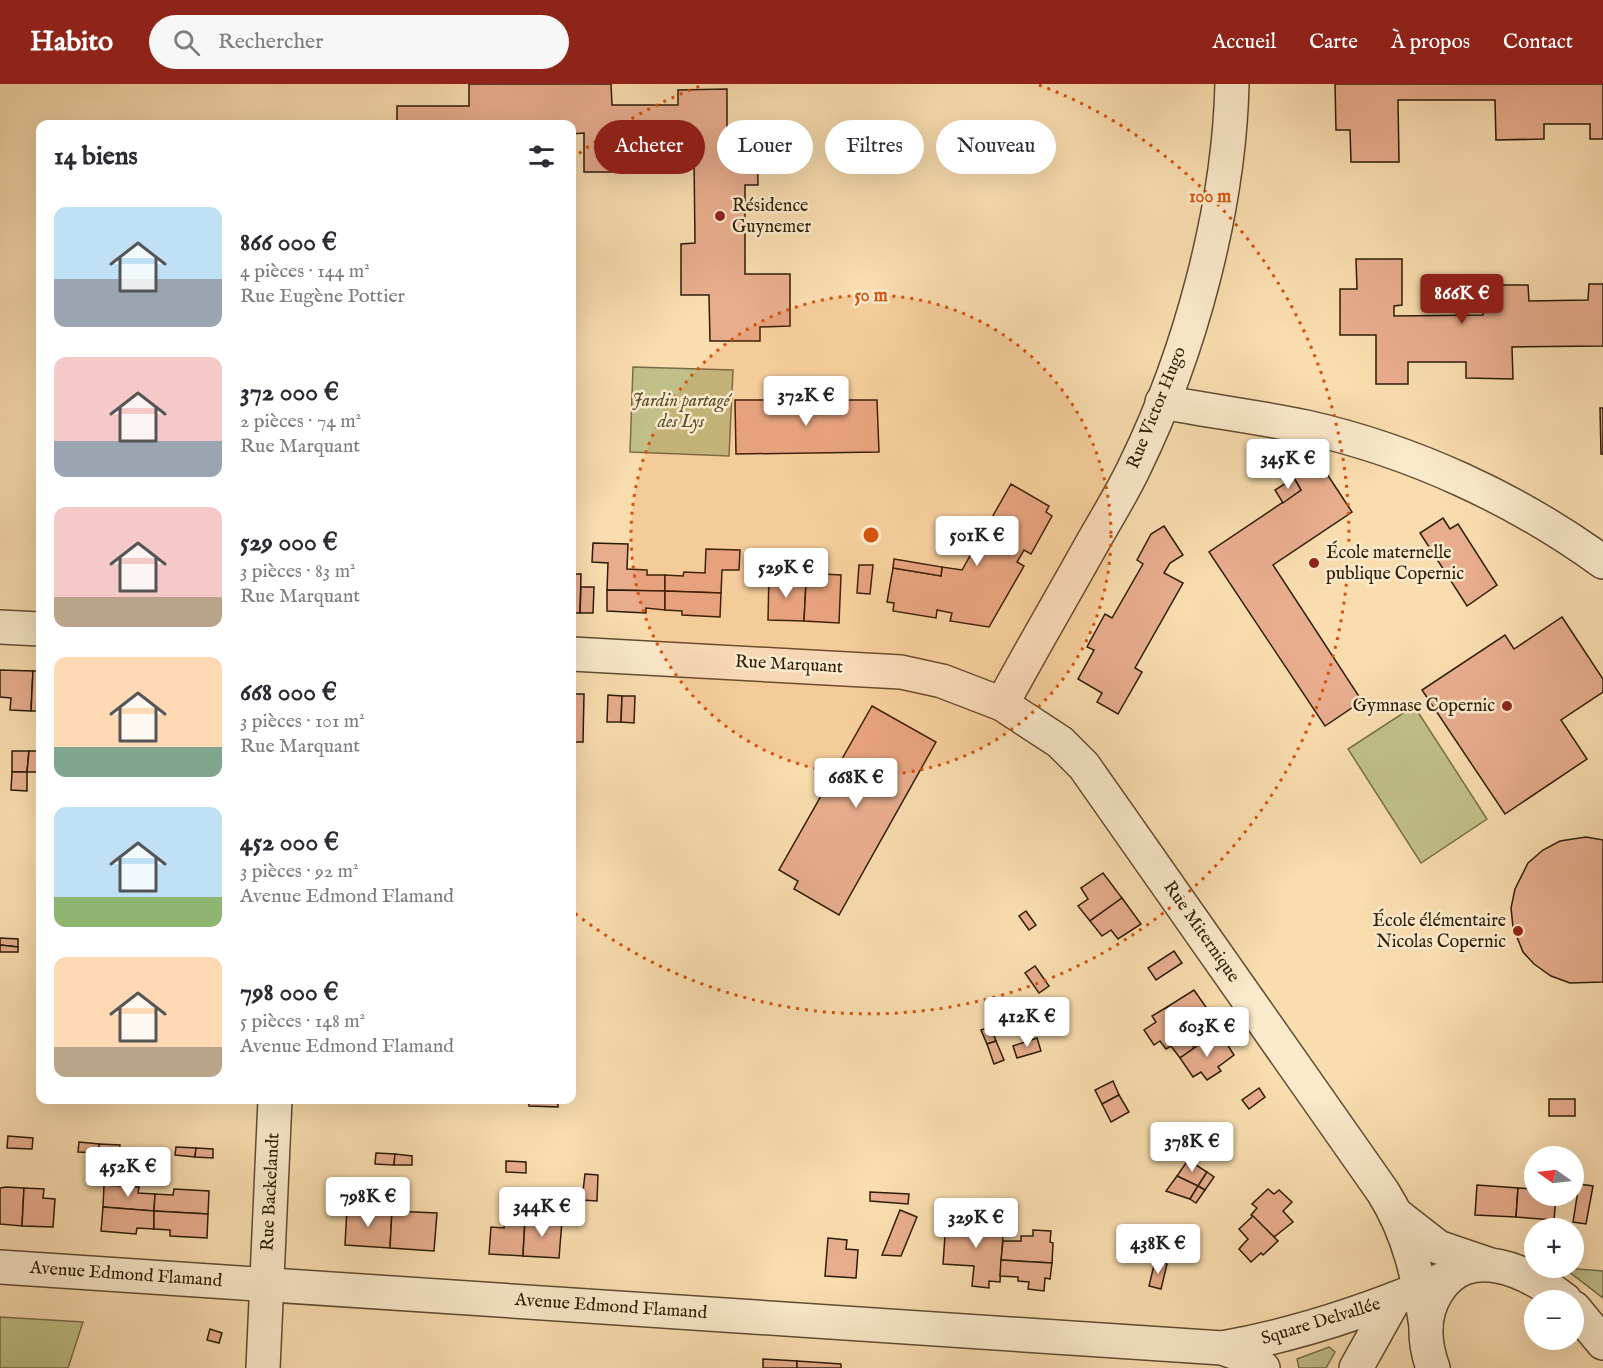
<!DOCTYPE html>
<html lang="fr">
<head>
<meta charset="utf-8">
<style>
  :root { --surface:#fff; --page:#f7f7f7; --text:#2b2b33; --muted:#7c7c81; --accent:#8f2418 }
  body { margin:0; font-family:"IM FELL English",serif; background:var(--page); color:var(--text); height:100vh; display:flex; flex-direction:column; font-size:22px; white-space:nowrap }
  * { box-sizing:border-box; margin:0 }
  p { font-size:20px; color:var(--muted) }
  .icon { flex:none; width:33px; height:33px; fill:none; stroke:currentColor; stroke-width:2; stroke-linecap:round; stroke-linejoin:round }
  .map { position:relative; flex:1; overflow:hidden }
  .details { position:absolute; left:36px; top:36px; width:540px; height:984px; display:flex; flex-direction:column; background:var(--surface); border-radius:12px; box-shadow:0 6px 24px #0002 }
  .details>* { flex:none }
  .banner { position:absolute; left:594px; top:36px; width:570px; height:54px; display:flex; gap:12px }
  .needle { width:39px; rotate:284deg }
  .tools { position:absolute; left:1524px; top:1062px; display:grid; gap:12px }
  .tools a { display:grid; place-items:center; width:60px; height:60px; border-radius:50%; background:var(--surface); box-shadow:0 6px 24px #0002; font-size:30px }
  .price { position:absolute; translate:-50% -51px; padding:0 14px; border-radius:6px; background:#fff; color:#222; font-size:20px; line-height:39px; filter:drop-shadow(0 2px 3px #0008) }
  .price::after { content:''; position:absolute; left:50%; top:36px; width:18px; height:14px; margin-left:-9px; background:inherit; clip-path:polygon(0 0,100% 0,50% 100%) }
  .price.active { background:var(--accent); color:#fff }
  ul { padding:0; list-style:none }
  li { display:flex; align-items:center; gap:18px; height:150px; padding:0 18px }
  li span { display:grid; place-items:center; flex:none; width:168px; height:120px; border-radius:12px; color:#555 }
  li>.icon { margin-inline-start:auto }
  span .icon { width:72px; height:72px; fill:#fffc; stroke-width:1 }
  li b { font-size:26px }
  h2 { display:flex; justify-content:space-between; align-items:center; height:72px; padding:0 18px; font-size:26px }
  .pill { padding:0 21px; border-radius:27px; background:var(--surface); box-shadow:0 6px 24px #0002; font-size:21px; line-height:54px }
  .pill.active { background:var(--accent); color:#fff }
  header { display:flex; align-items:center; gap:36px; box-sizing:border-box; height:84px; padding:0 30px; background:var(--accent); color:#fff }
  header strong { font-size:28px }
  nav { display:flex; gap:33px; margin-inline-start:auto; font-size:21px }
  .search { width:420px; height:54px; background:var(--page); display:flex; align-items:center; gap:15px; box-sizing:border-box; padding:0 21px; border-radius:33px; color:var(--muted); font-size:22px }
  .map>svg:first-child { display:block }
</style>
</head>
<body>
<header>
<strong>Habito</strong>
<div class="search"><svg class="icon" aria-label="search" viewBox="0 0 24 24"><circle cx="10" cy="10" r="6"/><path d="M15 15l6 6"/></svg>Rechercher</div>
<nav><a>Accueil</a><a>Carte</a><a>À propos</a><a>Contact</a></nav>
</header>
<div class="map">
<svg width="1603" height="1284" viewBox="0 0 1603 1284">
  <rect width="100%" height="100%" fill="#f9ddaf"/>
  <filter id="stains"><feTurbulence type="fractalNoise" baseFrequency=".00333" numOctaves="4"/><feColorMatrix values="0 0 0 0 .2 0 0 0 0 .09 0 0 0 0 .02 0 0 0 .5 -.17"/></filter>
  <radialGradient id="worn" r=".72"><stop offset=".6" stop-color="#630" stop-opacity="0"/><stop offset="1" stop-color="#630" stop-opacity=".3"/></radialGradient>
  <g fill="#c1c088" stroke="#776e48" stroke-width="1.5">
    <polygon points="633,283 733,286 729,372 630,368"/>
    <polygon points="1414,622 1487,735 1421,779 1348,665"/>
    <polygon points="1564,1184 1603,1187 1603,1214"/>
    <polygon points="0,1233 83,1238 68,1284 0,1284"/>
    <polygon points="1329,1263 1335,1268 1326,1284 1299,1284 1297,1275"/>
  </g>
  <g fill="#e8ad8d" stroke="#2d1c07" stroke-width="1.5">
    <polygon points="469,0 611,0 612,21 678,21 678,6 727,5 727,52 757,52 758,101 745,101 745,190 790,190 790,242 760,243 760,257 710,257 709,211 681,211 681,160 695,159 694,73 634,74 634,88 584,88 584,49 572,50 572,40 383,40 397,38 397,22 469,22"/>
    <polygon points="1335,0 1603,0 1603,55 1590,55 1590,40 1544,40 1544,55 1496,56 1495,16 1398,16 1399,78 1351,78 1350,46 1336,46"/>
    <polygon points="1356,175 1402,175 1402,221 1394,222 1394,232 1483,231 1483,201 1528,201 1529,217 1588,216 1589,200 1603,200 1603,262 1512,263 1513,295 1466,294 1466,278 1408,278 1408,300 1376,300 1376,251 1340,251 1340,205 1357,205"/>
    <polygon points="735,316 877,316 879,368 736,370"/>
    <polygon points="1600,324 1603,324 1603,370 1601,370"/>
    <polygon points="1316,380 1324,391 1327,390 1352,428 1273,481 1362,617 1325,642 1209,468 1301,406 1294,394"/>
    <polygon points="1294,394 1301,406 1283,419 1275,406"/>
    <polygon points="1011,400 1049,422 1046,428 1052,432 1031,470 1024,466 1017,478 1024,482 989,543 950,537 952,529 937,526 936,534 893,527 894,519 887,518 893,484 941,492 942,483 962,486"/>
    <polygon points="1443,434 1450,445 1458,440 1497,501 1467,522 1420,449"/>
    <polygon points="1164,442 1183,471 1170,479 1164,489 1183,499 1135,584 1142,588 1118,630 1097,618 1102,609 1078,595 1094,566 1087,563 1105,530 1112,534 1143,480 1137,476 1151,450"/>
    <polygon points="593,459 628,460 627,485 647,486 647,491 665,491 665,507 607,506 608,479 592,478"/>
    <polygon points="706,465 740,466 739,486 722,486 721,509 665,507 665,491 683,492 684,488 705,489"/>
    <polygon points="894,475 942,483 941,492 893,484"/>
    <polygon points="859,481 873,481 870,510 857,509"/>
    <polygon points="769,488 786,488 786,498 806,499 804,537 768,536"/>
    <polygon points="572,490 581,490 580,529 572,529"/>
    <polygon points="823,490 841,491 839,539 804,537 806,499 822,500"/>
    <polygon points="581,503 594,503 593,529 580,529"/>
    <polygon points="607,506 665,507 665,526 646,524 646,529 607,527"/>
    <polygon points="665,507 721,509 720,533 682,531 682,527 665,526"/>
    <polygon points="1562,533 1603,595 1603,608 1561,636 1587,675 1505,730 1422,606 1505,551 1514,565"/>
    <polygon points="0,586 33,587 31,627 10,626 11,614 0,613"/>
    <polygon points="33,587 40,587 40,627 31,627"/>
    <polygon points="572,610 584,610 583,658 572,658"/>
    <polygon points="608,611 622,612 621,638 607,638"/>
    <polygon points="622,612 635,612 634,639 621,638"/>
    <polygon points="872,622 936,658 839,831 794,805 798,797 779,786"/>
    <polygon points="12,667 29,667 27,688 12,688"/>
    <polygon points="29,667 40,667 40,688 27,688"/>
    <polygon points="12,688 27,688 27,707 11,706"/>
    <polygon points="1586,753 1603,756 1603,898 1570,899 1551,892 1534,880 1523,868 1513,843 1511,824 1515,805 1528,779 1543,766 1560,757"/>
    <polygon points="1103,789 1122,814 1090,837 1078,822 1088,815 1081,804"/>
    <polygon points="1122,814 1141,840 1118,855 1111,846 1102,852 1090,837"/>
    <polygon points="1026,827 1036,841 1029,846 1019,832"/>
    <polygon points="0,854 18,855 18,863 0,861"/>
    <polygon points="0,861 18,863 18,868 0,868"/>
    <polygon points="1174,867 1182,879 1156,896 1148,884"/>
    <polygon points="1035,882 1049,902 1039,909 1025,889"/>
    <polygon points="1194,906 1208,926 1199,932 1202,936 1198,939 1208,954 1194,964 1167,923"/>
    <polygon points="1167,923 1194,964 1180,974 1171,962 1166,965 1160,957 1154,961 1144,946 1156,938 1152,932"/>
    <polygon points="991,943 996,957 987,960 981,946"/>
    <polygon points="1213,951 1219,960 1225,957 1234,971 1218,983 1221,987 1207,996 1201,988 1193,993 1180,974"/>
    <polygon points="1037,954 1041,967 1017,974 1013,962"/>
    <polygon points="996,957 1004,976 994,980 987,960"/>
    <polygon points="1113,997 1119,1011 1102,1020 1095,1006"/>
    <polygon points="1259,1004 1265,1013 1249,1025 1242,1016"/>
    <polygon points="1119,1011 1129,1028 1111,1038 1102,1020"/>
    <rect x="1549" y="1015" width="26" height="17"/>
    <polygon points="529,1016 558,1016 558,1023 529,1022"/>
    <polygon points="8,1052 33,1054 32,1065 7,1064"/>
    <polygon points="79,1058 99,1060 99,1069 78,1068"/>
    <polygon points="99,1060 120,1061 119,1070 99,1069"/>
    <polygon points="176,1063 196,1064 195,1073 175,1071"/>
    <polygon points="196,1064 213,1065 213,1074 195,1073"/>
    <polygon points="376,1069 395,1070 394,1081 375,1080"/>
    <polygon points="395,1070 412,1072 412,1081 394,1081"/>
    <polygon points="1188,1076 1207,1088 1198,1102 1177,1092"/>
    <polygon points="506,1077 526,1078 526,1089 506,1088"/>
    <polygon points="1207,1088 1214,1093 1205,1106 1198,1102"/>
    <polygon points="585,1090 598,1091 597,1117 582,1116"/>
    <polygon points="1177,1092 1198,1102 1190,1115 1166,1107"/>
    <polygon points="1579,1100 1593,1102 1586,1140 1573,1138"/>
    <polygon points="104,1101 139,1103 138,1109 155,1110 154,1127 103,1123"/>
    <polygon points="1477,1101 1518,1104 1516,1133 1475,1131"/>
    <polygon points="1198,1102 1205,1106 1196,1119 1190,1115"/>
    <polygon points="6,1103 24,1104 22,1142 0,1140 0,1104"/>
    <polygon points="24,1104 44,1105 43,1114 55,1115 53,1143 22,1142"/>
    <polygon points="1518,1104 1534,1105 1534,1112 1556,1112 1554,1136 1516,1133"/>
    <polygon points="174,1105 209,1107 208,1130 154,1127 155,1110 173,1111"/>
    <polygon points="1268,1105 1274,1110 1279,1106 1292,1118 1283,1127 1293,1138 1274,1153 1251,1131 1257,1124 1252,1120"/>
    <polygon points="870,1108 909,1110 908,1120 870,1117"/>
    <polygon points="103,1123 154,1127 154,1145 137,1144 136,1150 101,1147"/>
    <polygon points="347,1124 392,1127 390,1164 345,1161"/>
    <polygon points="900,1126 917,1133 901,1172 882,1171"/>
    <polygon points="154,1127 208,1130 207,1154 170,1152 170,1146 154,1145"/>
    <polygon points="392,1127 437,1129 434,1167 390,1164"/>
    <polygon points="1253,1132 1278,1157 1263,1171 1261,1169 1251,1178 1239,1165 1248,1155 1239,1145"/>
    <polygon points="505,1134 525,1135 523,1172 489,1170 491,1143 504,1144"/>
    <polygon points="983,1134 1004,1136 1000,1198 989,1197 989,1204 972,1202 974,1182 943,1180 946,1137 983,1140"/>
    <polygon points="525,1135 562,1137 559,1174 523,1172"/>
    <polygon points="1033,1146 1051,1147 1050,1158 1053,1159 1052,1179 1001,1176 1003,1157 1021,1157 1021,1152 1033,1152"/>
    <polygon points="828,1154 847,1156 846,1165 858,1166 856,1194 825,1192"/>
    <polygon points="1001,1176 1052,1179 1050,1195 1045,1194 1044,1207 1028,1205 1029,1198 1018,1197 1018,1193 1000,1192"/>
    <polygon points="1155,1177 1167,1180 1161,1205 1149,1202"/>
    <polygon points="210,1245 222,1249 219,1259 207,1256"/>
    <polygon points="763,1275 797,1277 797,1284 763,1284"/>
    <polygon points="797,1277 841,1280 841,1284 797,1284"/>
  </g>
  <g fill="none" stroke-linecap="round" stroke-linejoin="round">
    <defs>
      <g id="minor">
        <path d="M1162,318C1210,327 1258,333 1306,343C1412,367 1515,414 1603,478"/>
        <polyline points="0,543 40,545"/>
        <polyline points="572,570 901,588 942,597 1002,620"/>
        <polyline points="263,1284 275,1016"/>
      </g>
      <g id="tertiary">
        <path d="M1232,0C1229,126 1190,269 1135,382C1122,410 1104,438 1089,465C1060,517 1030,568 1002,620L1060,658L1084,682L1383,1108C1409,1149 1419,1195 1426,1242"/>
        <polyline points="1397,1131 1438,1163 1488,1180"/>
        <polyline points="0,1183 1222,1264 1245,1272 1263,1284"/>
        <polyline points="1574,1224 1603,1259"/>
        <path d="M1222,1264C1301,1250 1377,1224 1450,1192"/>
        <polyline points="1356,1284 1394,1216"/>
        <path d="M1433,1284C1424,1259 1422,1231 1437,1208C1468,1157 1529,1188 1565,1216"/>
      </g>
    </defs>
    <use href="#minor" stroke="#604c31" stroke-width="36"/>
    <use href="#tertiary" stroke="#604c31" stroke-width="36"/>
    <use href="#minor" stroke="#fbe9cb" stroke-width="33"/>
    <use href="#tertiary" stroke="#fbe9cb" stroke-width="33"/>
  </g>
  <circle cx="871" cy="451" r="240" fill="#d5530c" fill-opacity=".12"/>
  <g fill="none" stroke="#d5530c" stroke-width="3" stroke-dasharray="3 6">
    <circle cx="871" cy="451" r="240"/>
    <path d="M572 75A480 480 0 0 1 703 1M1039 1A480 480 0 1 1 572 827"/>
  </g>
  <g fill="#8f2418" stroke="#fbe9cb" stroke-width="2">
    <circle cx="720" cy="132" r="6"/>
    <circle cx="1314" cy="479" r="6"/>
    <circle cx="1507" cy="622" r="6"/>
    <circle cx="1518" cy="847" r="6"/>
  </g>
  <g text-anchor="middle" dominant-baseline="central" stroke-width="5" stroke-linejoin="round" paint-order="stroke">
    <g font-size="18" fill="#2d1c07" stroke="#fbe9cb" text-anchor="start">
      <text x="732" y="122">Résidence<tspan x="732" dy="21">Guynemer</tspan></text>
      <text x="1326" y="469">École maternelle<tspan x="1326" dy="21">publique Copernic</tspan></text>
      <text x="1495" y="622" text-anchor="end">Gymnase Copernic</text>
      <text x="1506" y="837" text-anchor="end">École élémentaire<tspan x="1506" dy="21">Nicolas Copernic</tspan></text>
    </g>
    <g font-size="18" font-style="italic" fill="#594d2e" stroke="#fbe9cb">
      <text x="681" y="317">Jardin partagé<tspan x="681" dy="21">des Lys</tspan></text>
    </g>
    <g font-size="18" fill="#2d1c07" stroke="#fbe9cb">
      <text transform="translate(1157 324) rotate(-68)">Rue Victor Hugo</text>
      <text transform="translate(789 581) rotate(3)">Rue Marquant</text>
      <text transform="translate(1201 848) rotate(55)">Rue Miternique</text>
      <text transform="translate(271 1108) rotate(-87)">Rue Backelandt</text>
      <text transform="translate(126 1191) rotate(4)">Avenue Edmond Flamand</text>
      <text transform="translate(611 1223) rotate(4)">Avenue Edmond Flamand</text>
      <text transform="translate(1321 1238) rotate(-17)">Square Delvallée</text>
    </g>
  </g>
  <circle cx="871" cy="451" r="9" fill="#d5530c" stroke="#fbe9cb" stroke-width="3"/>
  <g font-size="18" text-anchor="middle" font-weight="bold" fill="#d5530c" stroke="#fbe9cb" stroke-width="5" stroke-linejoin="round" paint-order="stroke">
    <text x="1210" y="118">100 m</text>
    <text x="871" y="217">50 m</text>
  </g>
  <rect width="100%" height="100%" filter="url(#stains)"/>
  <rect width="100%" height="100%" fill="url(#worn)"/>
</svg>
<div class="tools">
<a><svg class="needle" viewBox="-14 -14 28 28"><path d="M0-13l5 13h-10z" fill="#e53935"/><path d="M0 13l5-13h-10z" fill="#7c7c81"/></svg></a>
<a>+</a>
<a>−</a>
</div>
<b class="price active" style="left:1462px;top:241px">866K €</b>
<b class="price" style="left:806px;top:343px">372K €</b>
<b class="price" style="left:1288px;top:406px">345K €</b>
<b class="price" style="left:977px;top:483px">501K €</b>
<b class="price" style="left:786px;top:515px">529K €</b>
<b class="price" style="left:856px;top:725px">668K €</b>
<b class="price" style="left:1027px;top:964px">412K €</b>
<b class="price" style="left:1207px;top:974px">603K €</b>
<b class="price" style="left:1192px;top:1089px">378K €</b>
<b class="price" style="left:128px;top:1114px">452K €</b>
<b class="price" style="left:368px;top:1144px">798K €</b>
<b class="price" style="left:542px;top:1154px">344K €</b>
<b class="price" style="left:976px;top:1165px">329K €</b>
<b class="price" style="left:1158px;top:1191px">438K €</b>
<div class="banner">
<a class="pill active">Acheter</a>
<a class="pill">Louer</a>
<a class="pill">Filtres</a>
<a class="pill">Nouveau</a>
</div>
<section class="details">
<h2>14 biens<svg class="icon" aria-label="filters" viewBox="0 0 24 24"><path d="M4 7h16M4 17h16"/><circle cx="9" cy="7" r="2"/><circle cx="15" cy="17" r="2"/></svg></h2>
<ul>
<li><span style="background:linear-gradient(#bfe0f5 60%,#9aa5b1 0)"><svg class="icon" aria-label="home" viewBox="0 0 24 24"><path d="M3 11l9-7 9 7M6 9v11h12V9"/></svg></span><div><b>866 000 €</b><p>4 pièces · 144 m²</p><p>Rue Eugène Pottier</p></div></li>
<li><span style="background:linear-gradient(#f6c9c9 70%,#9aa5b1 0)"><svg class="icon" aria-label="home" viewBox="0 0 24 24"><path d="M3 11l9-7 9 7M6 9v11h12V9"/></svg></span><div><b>372 000 €</b><p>2 pièces · 74 m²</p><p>Rue Marquant</p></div></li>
<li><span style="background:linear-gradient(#f6c9c9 75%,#b9a48a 0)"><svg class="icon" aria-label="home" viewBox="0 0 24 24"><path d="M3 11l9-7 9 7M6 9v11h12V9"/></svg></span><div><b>529 000 €</b><p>3 pièces · 83 m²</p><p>Rue Marquant</p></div></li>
<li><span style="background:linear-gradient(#ffd9b3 75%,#7fa58c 0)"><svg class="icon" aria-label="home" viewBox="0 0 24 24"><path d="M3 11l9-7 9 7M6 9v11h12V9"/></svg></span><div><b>668 000 €</b><p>3 pièces · 101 m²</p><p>Rue Marquant</p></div></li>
<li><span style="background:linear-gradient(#bfe0f5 75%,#8fb573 0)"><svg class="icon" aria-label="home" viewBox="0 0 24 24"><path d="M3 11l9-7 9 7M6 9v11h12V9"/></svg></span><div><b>452 000 €</b><p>3 pièces · 92 m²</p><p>Avenue Edmond Flamand</p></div></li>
<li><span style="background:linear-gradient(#ffd9b3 75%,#b9a48a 0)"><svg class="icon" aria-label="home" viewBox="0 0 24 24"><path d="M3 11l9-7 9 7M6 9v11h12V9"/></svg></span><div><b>798 000 €</b><p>5 pièces · 148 m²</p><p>Avenue Edmond Flamand</p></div></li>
</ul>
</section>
</div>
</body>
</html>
